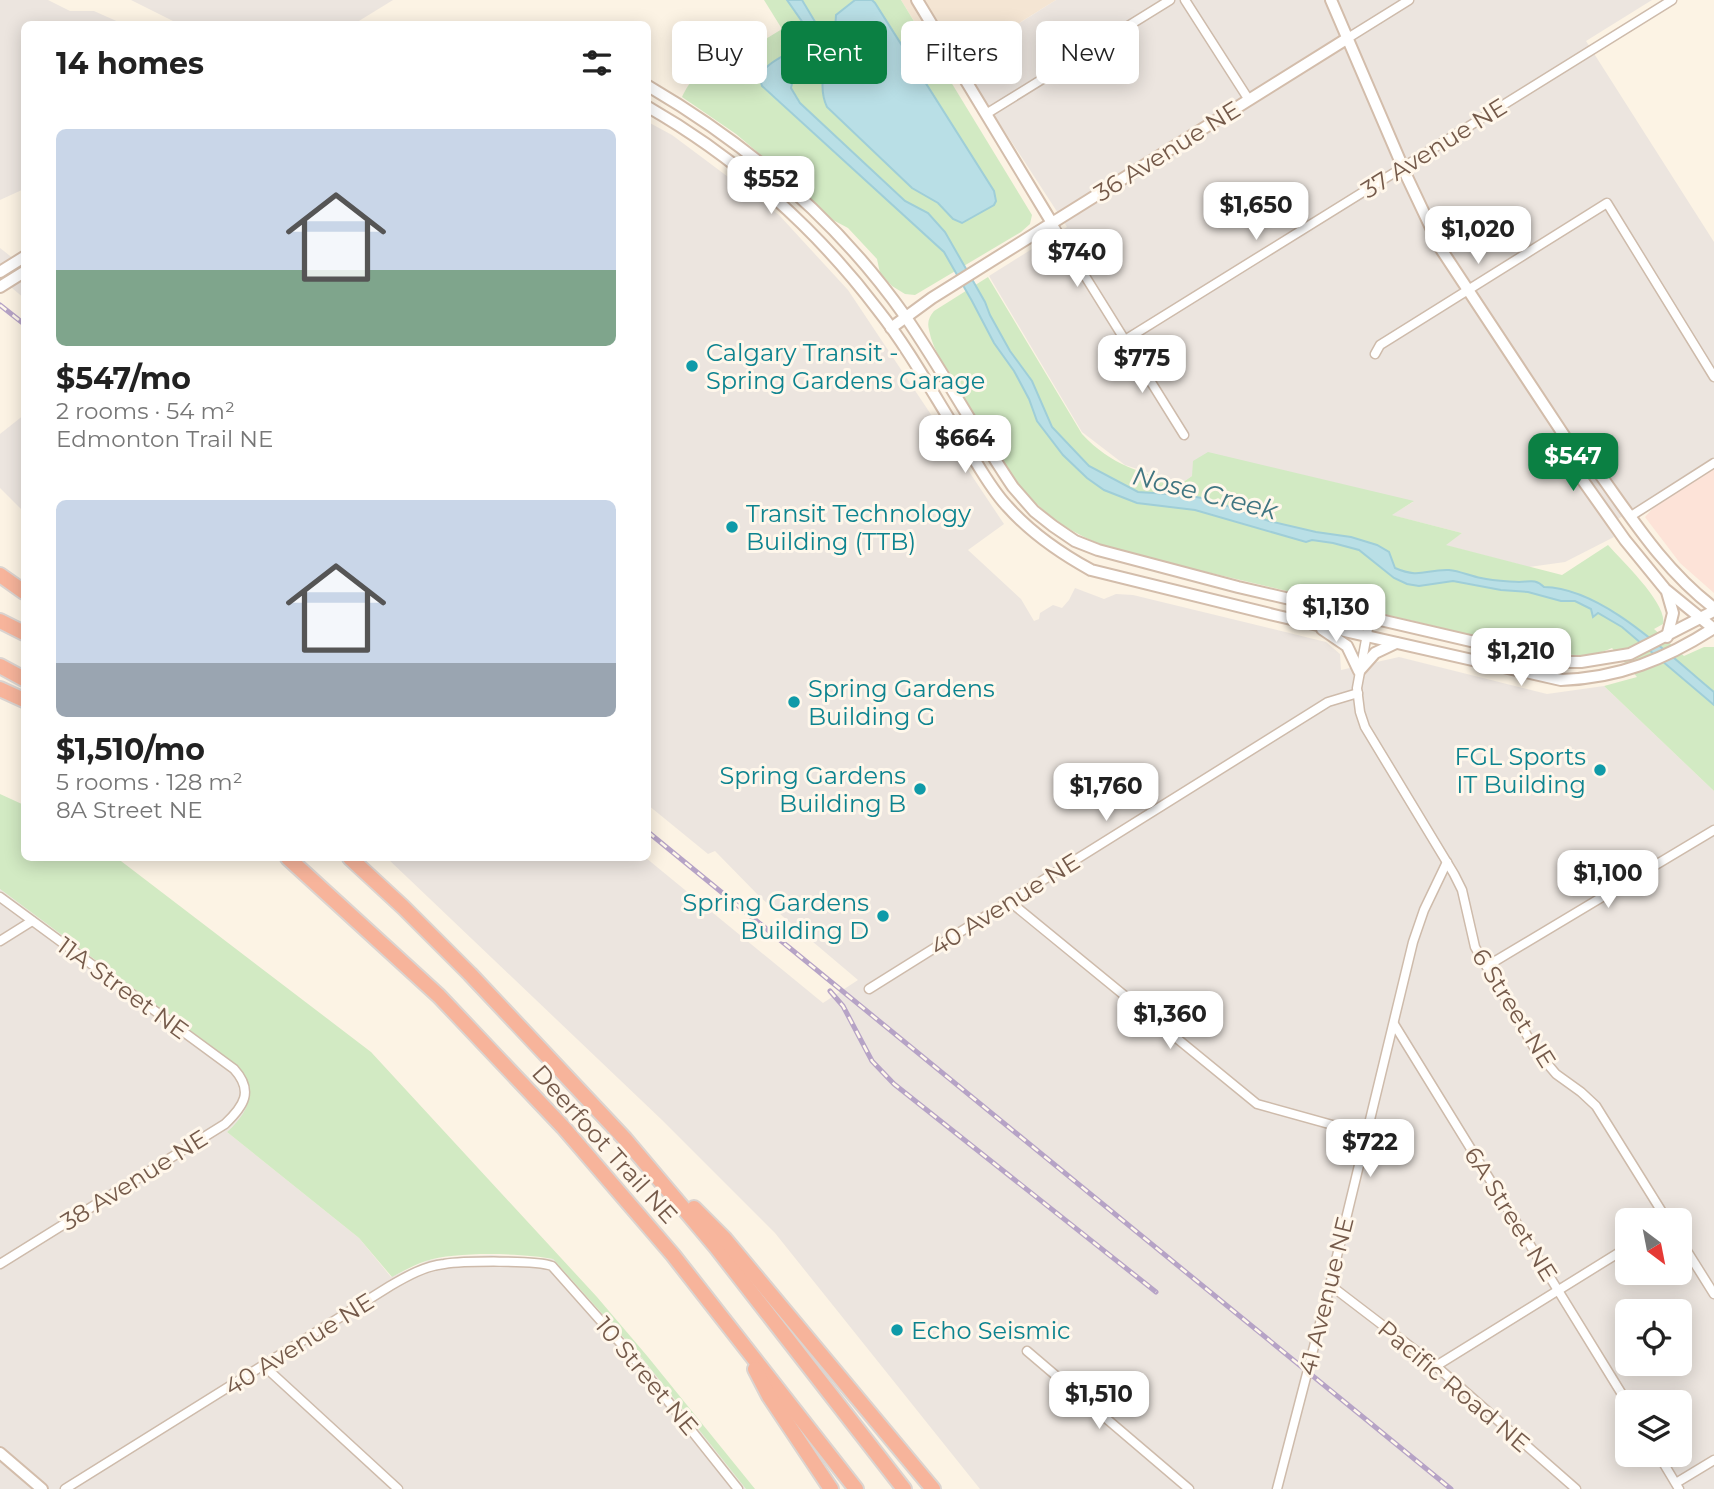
<!DOCTYPE html>
<html lang="en">
<head>
<meta charset="utf-8">
<style>
  :root { --surface:#fff; --page:#f6f6f6; --text:#222; --muted:#767676; --accent:#0b8043 }
  body { margin:0; font-family:Montserrat,sans-serif; background:var(--page); color:var(--text); height:100vh; display:flex; flex-direction:column; font-size:26px; white-space:nowrap }
  * { box-sizing:border-box; margin:0 }
  p { font-size:23px; color:var(--muted) }
  .icon { flex:none; width:38px; height:38px; fill:none; stroke:currentColor; stroke-width:2; stroke-linecap:round; stroke-linejoin:round }
  .map { position:relative; flex:1; overflow:hidden }
  .sheet { position:absolute; left:21px; top:21px; width:630px; height:840px; display:flex; flex-direction:column; background:var(--surface); border-radius:10px; box-shadow:0 4px 18px #0003 }
  .sheet>* { flex:none }
  .banner { position:absolute; left:672px; top:21px; width:665px; height:63px; display:flex; gap:14px }
  .needle { width:46px; rotate:148deg }
  .fabs { position:absolute; left:1615px; top:1208px; display:grid; gap:14px }
  .fabs a { display:grid; place-items:center; width:77px; height:77px; border-radius:10px; background:var(--surface); box-shadow:0 4px 18px #0003; font-size:35px }
  .price { position:absolute; translate:-50% -60px; padding:0 16px; border-radius:14px; background:#fff; color:#222; font-size:23px; line-height:46px; filter:drop-shadow(0 2px 4px #0008) }
  .price::after { content:''; position:absolute; left:50%; top:42px; width:21px; height:16px; margin-left:-10px; background:inherit; clip-path:polygon(0 0,100% 0,50% 100%) }
  .price.selected { background:var(--accent); color:#fff }
  ul { padding:0; list-style:none }
  li { display:grid; align-content:center; gap:14px; height:371px; padding:0 35px }
  li span { display:grid; place-items:center; height:217px; border-radius:10px; color:#555 }
  li>.icon { margin-inline-start:auto }
  span .icon { width:126px; height:126px; fill:#fffc; stroke-width:1 }
  li b { font-size:30px }
  h2 { display:flex; justify-content:space-between; align-items:center; height:84px; padding:0 35px; font-size:30px }
  .chip { padding:0 24px; border-radius:10px; background:var(--surface); box-shadow:0 4px 18px #0003; font-size:24px; line-height:63px }
  .chip.selected { background:var(--accent); color:#fff }
  .map>svg:first-child { display:block }
</style>
</head>
<body>
<div class="map">
<svg width="1714" height="1489" viewBox="0 0 1714 1489">
  <rect width="100%" height="100%" fill="#fcf3e4"/>
  <polygon fill="#f4e5d3" points="901,0 1056,0 944,70"/>
  <polygon fill="#fde3d8" points="1714,469 1714,593 1680,563 1645,517 1654,507"/>
  <g fill="#ece5df" fill-rule="evenodd">
    <polygon points="0,0 48,0 70,11 94,11 123,24 24,24 24,189 0,200"/>
    <polygon points="131,0 393,0 354,24 179,24"/>
    <polygon points="1056,0 1652,0 1586,41 1714,242 1714,457 1607,526 1614,537 1565,562 1529,567 1444,545 1462,533 1391,515 1413,502 1192,476 1182,483 1125,465 1082,432 989,276 1067,227 959,61"/>
    <path d="M648,122L672,135L779,215L848,290L1004,524L968,550L1021,599L1034,621L1039,619L1040,613L1053,605L1062,608L1069,600L1075,588L1104,599L1116,594L1133,595L1326,642L1340,654L1341,670L1399,657L1547,694L1604,686L1714,791V1489H980L775,1233L662,1120L387,858H646L823,1003L858,980L760,897L715,851L708,854L648,805ZM1628,1220H1680V1272H1628ZM1628,1311H1680V1363H1628ZM1628,1402H1680V1454H1628Z"/>
    <polygon points="0,248 24,267 24,298 0,278"/>
    <polygon points="24,415 24,512 0,488 0,434"/>
    <polygon points="0,889 238,1066 248,1084 249,1099 247,1109 241,1119 227,1132 359,1238 391,1277 429,1260 452,1257 491,1255 553,1259 642,1358 746,1489 0,1489"/>
  </g>
  <g fill="#d2eac3">
    <path d="M764,0H901L1032,215L1030,224L1021,232L915,295L905,294L892,286L880,273L877,259L848,228L831,219L795,184L736,134L682,97C688,85 692,77 706,76L782,29Z"/>
    <path d="M988,277L1082,434C1112,466 1141,473 1182,483L1192,476L1193,461L1208,452L1414,501L1392,515L1462,533L1446,545L1562,575L1608,545C1622,561 1668,604 1663,624L1654,629L1684,656L1704,647H1714V791L1604,686L1637,677L1612,648C1587,660 1557,654 1531,649L1122,552C1095,543 1069,532 1047,513C1009,482 985,434 960,392C949,373 933,352 929,330C927,322 929,317 934,311Z"/>
    <path d="M0,794L24,805V858H117L371,1052L597,1297L648,1357L755,1489H746L642,1358L553,1259C523,1253 455,1251 426,1261C414,1265 403,1271 392,1277L359,1238L227,1132C249,1112 258,1092 238,1066L0,889Z"/>
  </g>
  <g fill="#b9dfe6" stroke="#9fced8" stroke-width="2">
    <path d="M787,0H802L823,35L816,53L794,75L791,88L800,103L905,201L928,213L945,232L985,302L990,315L1010,351L1032,381L1052,427L1089,466L1138,492L1184,495L1208,499L1269,521L1316,532L1351,537L1377,545L1389,552L1395,568C1420,579 1426,569 1449,570C1460,571 1470,576 1481,578C1493,581 1506,581 1519,582C1529,582 1535,578 1544,587C1603,588 1669,655 1714,692V705L1622,627L1598,613L1593,617L1591,609L1575,601H1561L1528,592L1501,590L1453,581L1419,586L1407,584L1394,578L1359,550L1333,543L1312,540L1306,542L1195,510L1137,503L1104,490L1087,478L1063,455L1037,421L1029,399L1014,371L994,343L972,301L944,252L762,86L759,76C771,57 795,55 806,36L803,23Z"/>
    <path d="M855,0H872L875,3L994,191L996,201L994,205L962,223L953,219L938,203L912,188L827,107C813,77 836,46 836,15Z"/>
  </g>
  <g fill="none" stroke-linecap="round" stroke-linejoin="round">
    <defs>
      <g id="street">
        <polyline points="1185,0 1249,100"/>
        <polyline points="1348,38 1409,0"/>
        <polyline points="986,114 1170,0"/>
        <polyline points="1052,223 1184,435"/>
        <polyline points="1125,340 1672,0"/>
        <polyline points="1375,354 1380,345 1607,203 1714,377"/>
        <polyline points="1631,516 1714,463"/>
        <polyline points="1370,618 1357,688 1360,712 1365,727 1454,874 1462,890 1475,947 1535,1049 1556,1074 1581,1092 1596,1106 1667,1220"/>
        <path d="M0,897L234,1069C254,1091 244,1106 225,1124L0,1264"/>
        <polyline points="1009,901 1257,1104 1365,1134"/>
        <polyline points="0,941 32,921"/>
        <polyline points="1487,966 1714,830"/>
        <polyline points="869,989 1328,702 1358,693"/>
        <polyline points="1394,1024 1628,1404"/>
        <polyline points="1680,1240 1714,1294"/>
        <polyline points="1330,1285 1436,1366 1576,1489"/>
        <polyline points="1027,1351 1189,1489"/>
        <polyline points="264,1366 398,1489"/>
        <polyline points="1436,1366 1628,1247"/>
        <polyline points="1658,1454 1679,1489"/>
        <polyline points="1676,1483 1714,1460"/>
        <path d="M65,1489L390,1286C407,1276 425,1266 444,1264C463,1261 537,1260 552,1266L632,1356L738,1489"/>
        <polyline points="1277,1489 1330,1285 1413,942 1424,910 1447,862"/>
      </g>
      <g id="secondary">
        <polyline points="917,0 1052,223"/>
        <path d="M1331,0L1407,177L1441,249L1579,458L1594,466C1631,517 1663,569 1714,608"/>
        <path d="M648,86C747,144 838,221 905,316C943,371 975,431 1013,487L1034,511L1053,526L1075,541L1098,550L1238,587L1561,662H1581L1630,654L1714,611"/>
        <path d="M648,107C737,158 816,228 878,310C912,353 938,403 968,449C980,468 991,489 1007,506C1031,533 1060,553 1091,570L1278,616L1561,680C1619,678 1666,659 1714,628"/>
        <polyline points="0,272 24,257"/>
        <polyline points="0,287 24,272"/>
        <polyline points="891,328 932,298 1348,38"/>
        <polyline points="1579,458 1579,475 1625,540 1665,589 1714,629"/>
        <polyline points="1322,629 1347,646 1359,671 1375,653 1396,643"/>
        <polyline points="1667,637 1673,613 1667,592"/>
        <polyline points="0,1453 42,1489"/>
      </g>
      <g id="highway">
        <polyline points="0,575 24,592"/>
        <polyline points="0,621 24,633"/>
        <polyline points="0,666 24,679"/>
        <polyline points="0,689 24,700"/>
        <polyline points="288,858 439,996 563,1127 673,1255 856,1489"/>
        <polyline points="350,858 403,907 470,974 625,1139 716,1247 904,1489"/>
        <polyline points="694,1208 724,1238 933,1489"/>
        <polyline points="755,1369 769,1396 831,1489"/>
      </g>
    </defs>
    <use href="#street" stroke="#cebbab" stroke-width="11"/>
    <use href="#secondary" stroke="#d3bdab" stroke-width="14"/>
    <use href="#highway" stroke="#dbd4d0" stroke-width="18"/>
    <use href="#street" stroke="#fff" stroke-width="8"/>
    <use href="#secondary" stroke="#fff" stroke-width="10"/>
    <use href="#highway" stroke="#f7b49b" stroke-width="14"/>
    <defs>
      <g id="rail">
        <polyline points="0,305 24,324"/>
        <polyline points="648,832 1451,1489"/>
        <polyline points="830,991 843,1006 872,1061 894,1084 1156,1292"/>
      </g>
    </defs>
    <use href="#rail" stroke="#b6a3c6" stroke-width="5"/>
    <use href="#rail" stroke="#fff7eb" stroke-width="2.5" stroke-dasharray="8" stroke-linecap="butt"/>
  </g>
  <g fill="#0f9aa8" stroke="#fff7eb" stroke-width="2.5">
    <circle cx="692" cy="366" r="7"/>
    <circle cx="732" cy="527" r="7"/>
    <circle cx="794" cy="702" r="7"/>
    <circle cx="1600" cy="770" r="7"/>
    <circle cx="920" cy="789" r="7"/>
    <circle cx="883" cy="916" r="7"/>
    <circle cx="897" cy="1330" r="7"/>
  </g>
  <g text-anchor="middle" dominant-baseline="central" stroke-width="6" stroke-linejoin="round" paint-order="stroke">
    <g font-size="24" fill="#755a4a" stroke="#fff7eb">
      <text transform="translate(1434 148) rotate(-32)">37 Avenue NE</text>
      <text transform="translate(1167 151) rotate(-32)">36 Avenue NE</text>
      <text transform="translate(1005 904) rotate(-32)">40 Avenue NE</text>
      <text transform="translate(123 988) rotate(36)">11A Street NE</text>
      <text transform="translate(1514 1008) rotate(58)">6 Street NE</text>
      <text transform="translate(605 1144) rotate(48)">Deerfoot Trail NE</text>
      <text transform="translate(134 1180) rotate(-32)">38 Avenue NE</text>
      <text transform="translate(1511 1214) rotate(58)">6A Street NE</text>
      <text transform="translate(1326 1296) rotate(-76)">41 Avenue NE</text>
      <text transform="translate(299 1344) rotate(-32)">40 Avenue NE</text>
      <text transform="translate(647 1376) rotate(50)">10 Street NE</text>
      <text transform="translate(1454 1386) rotate(40)">Pacific Road NE</text>
    </g>
    <g font-size="24" fill="#0d838f" stroke="#fff7eb" text-anchor="start">
      <text x="706" y="352">Calgary Transit -<tspan x="706" dy="28">Spring Gardens Garage</tspan></text>
      <text x="746" y="513">Transit Technology<tspan x="746" dy="28">Building (TTB)</tspan></text>
      <text x="808" y="688">Spring Gardens<tspan x="808" dy="28">Building G</tspan></text>
      <text x="1586" y="756" text-anchor="end">FGL Sports<tspan x="1586" dy="28">IT Building</tspan></text>
      <text x="906" y="775" text-anchor="end">Spring Gardens<tspan x="906" dy="28">Building B</tspan></text>
      <text x="869" y="902" text-anchor="end">Spring Gardens<tspan x="869" dy="28">Building D</tspan></text>
      <text x="911" y="1330">Echo Seismic</text>
    </g>
    <g font-size="26" font-style="italic" fill="#407682" stroke="#fff7eb">
      <text transform="translate(1205 493) rotate(14)">Nose Creek</text>
    </g>
  </g>
</svg>
<div class="fabs">
<a><svg class="needle" viewBox="-14 -14 28 28"><path d="M0-13l5 13h-10z" fill="#e53935"/><path d="M0 13l5-13h-10z" fill="#767676"/></svg></a>
<a><svg class="icon" aria-label="locate" viewBox="0 0 24 24"><circle cx="12" cy="12" r="6"/><path d="M12 2v4M12 18v4M2 12h4M18 12h4"/></svg></a>
<a><svg class="icon" aria-label="layers" viewBox="0 0 24 24"><path d="M12 4l9 5-9 5-9-5zM3 14l9 5 9-5"/></svg></a>
</div>
<b class="price" style="left:771px;top:216px">$552</b>
<b class="price" style="left:1256px;top:242px">$1,650</b>
<b class="price" style="left:1478px;top:266px">$1,020</b>
<b class="price" style="left:1077px;top:289px">$740</b>
<b class="price" style="left:1142px;top:395px">$775</b>
<b class="price" style="left:965px;top:475px">$664</b>
<b class="price selected" style="left:1573px;top:493px">$547</b>
<b class="price" style="left:1336px;top:644px">$1,130</b>
<b class="price" style="left:1521px;top:688px">$1,210</b>
<b class="price" style="left:1106px;top:823px">$1,760</b>
<b class="price" style="left:1608px;top:910px">$1,100</b>
<b class="price" style="left:1170px;top:1051px">$1,360</b>
<b class="price" style="left:1370px;top:1179px">$722</b>
<b class="price" style="left:1099px;top:1431px">$1,510</b>
<div class="banner">
<a class="chip">Buy</a>
<a class="chip selected">Rent</a>
<a class="chip">Filters</a>
<a class="chip">New</a>
</div>
<section class="sheet">
<h2>14 homes<svg class="icon" aria-label="filters" viewBox="0 0 24 24"><path d="M4 7h16M4 17h16"/><circle cx="9" cy="7" r="2"/><circle cx="15" cy="17" r="2"/></svg></h2>
<ul>
<li><span style="background:linear-gradient(#c9d6e8 65%,#7fa58c 0)"><svg class="icon" aria-label="home" viewBox="0 0 24 24"><path d="M3 11l9-7 9 7M6 9v11h12V9"/></svg></span><div><b>$547/mo</b><p>2 rooms · 54 m²</p><p>Edmonton Trail NE</p></div></li>
<li><span style="background:linear-gradient(#c9d6e8 75%,#9aa5b1 0)"><svg class="icon" aria-label="home" viewBox="0 0 24 24"><path d="M3 11l9-7 9 7M6 9v11h12V9"/></svg></span><div><b>$1,510/mo</b><p>5 rooms · 128 m²</p><p>8A Street NE</p></div></li>
</ul>
</section>
</div>
</body>
</html>
